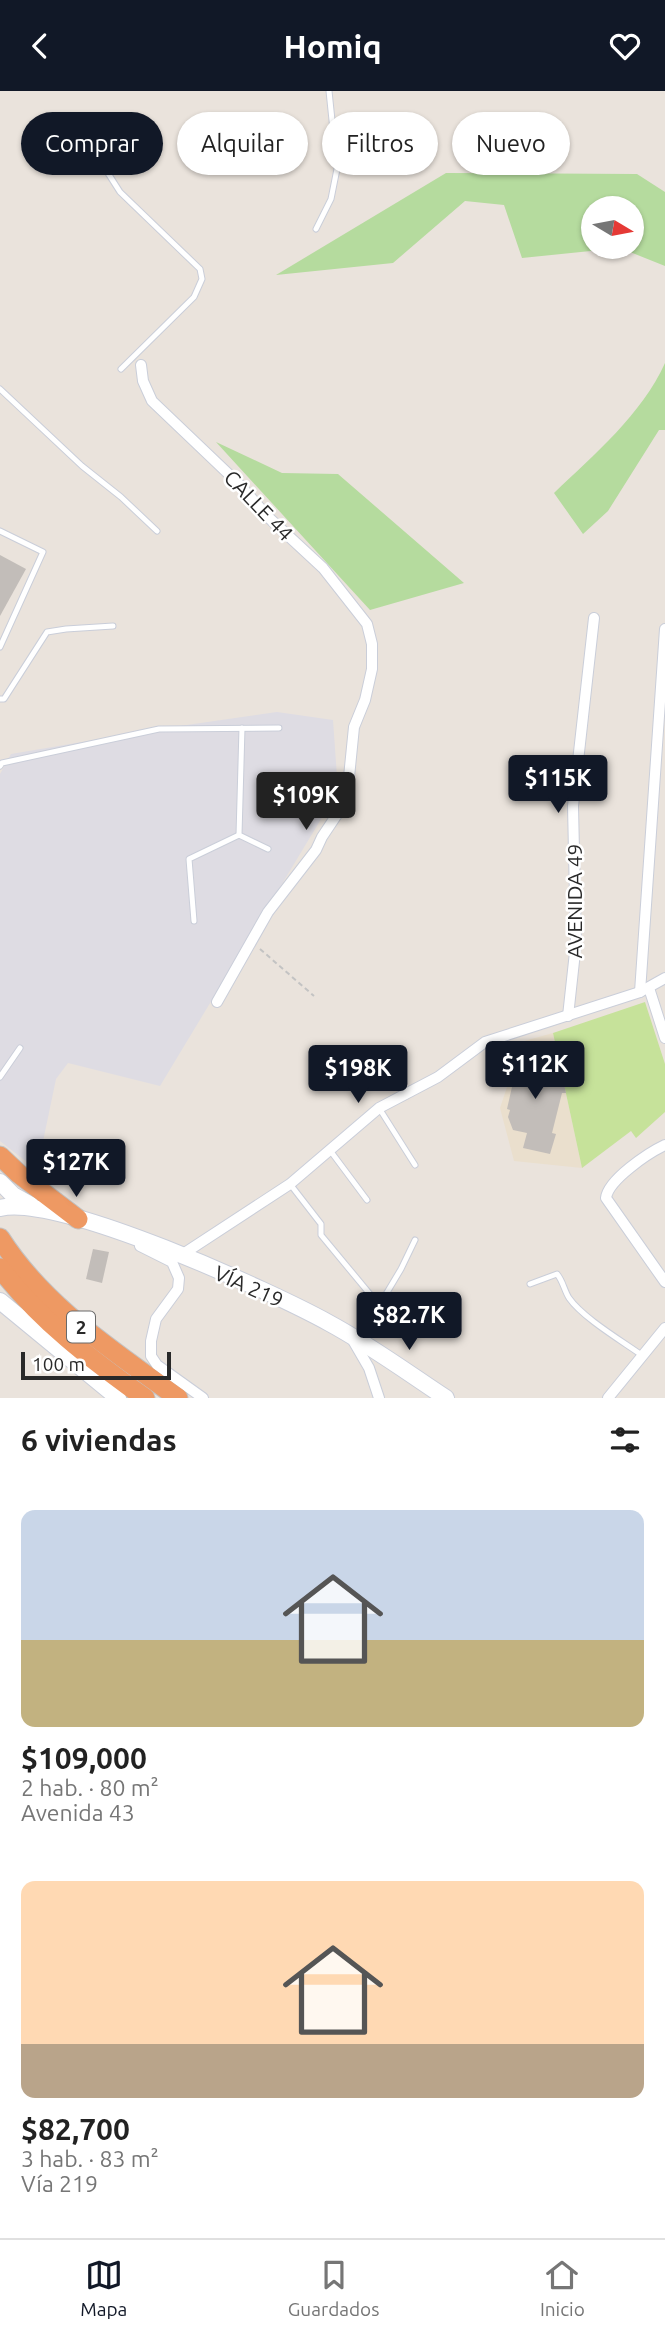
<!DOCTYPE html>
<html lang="es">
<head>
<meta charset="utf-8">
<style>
  :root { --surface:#fff; --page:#f6f6f6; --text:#222; --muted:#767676; --line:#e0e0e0; --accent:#111827 }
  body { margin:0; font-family:Ubuntu,sans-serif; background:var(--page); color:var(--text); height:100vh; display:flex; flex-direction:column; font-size:26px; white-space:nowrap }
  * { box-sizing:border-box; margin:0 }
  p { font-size:23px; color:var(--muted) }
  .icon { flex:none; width:38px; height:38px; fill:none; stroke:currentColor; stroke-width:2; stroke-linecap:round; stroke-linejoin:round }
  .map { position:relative; height:1307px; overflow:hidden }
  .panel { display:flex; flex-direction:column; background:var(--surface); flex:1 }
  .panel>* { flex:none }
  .hud { position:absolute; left:21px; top:21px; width:623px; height:63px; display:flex; gap:14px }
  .needle { width:46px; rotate:100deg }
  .controls { position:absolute; left:581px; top:105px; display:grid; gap:14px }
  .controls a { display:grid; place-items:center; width:63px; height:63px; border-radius:50%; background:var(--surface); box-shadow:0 2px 5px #0004; font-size:35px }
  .scale { position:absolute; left:21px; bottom:18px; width:150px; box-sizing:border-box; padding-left:7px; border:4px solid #292929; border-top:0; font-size:19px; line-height:24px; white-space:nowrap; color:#292929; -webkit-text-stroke:5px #fff; paint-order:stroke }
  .price { position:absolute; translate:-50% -60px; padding:0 16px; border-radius:7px; background:var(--accent); color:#fff; font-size:23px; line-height:46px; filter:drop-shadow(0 2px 4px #0008) }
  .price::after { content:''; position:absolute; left:50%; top:42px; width:21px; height:16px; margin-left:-10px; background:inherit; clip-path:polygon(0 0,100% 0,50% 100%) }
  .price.current { background:#222; color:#fff }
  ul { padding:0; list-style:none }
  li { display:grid; align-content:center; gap:14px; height:371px; padding:0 21px }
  li span { display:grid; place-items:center; height:217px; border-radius:14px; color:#555 }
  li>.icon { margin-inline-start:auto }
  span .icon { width:126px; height:126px; fill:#fffc; stroke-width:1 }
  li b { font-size:30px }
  h2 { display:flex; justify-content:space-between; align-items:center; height:84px; padding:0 21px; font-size:30px }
  .pill { padding:0 24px; border-radius:32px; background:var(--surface); box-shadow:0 2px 5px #0004; font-size:24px; line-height:63px }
  .pill.current { background:var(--accent); color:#fff }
  header { display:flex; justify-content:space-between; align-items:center; height:91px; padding:0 21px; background:var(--accent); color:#fff; font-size:32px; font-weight:600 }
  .dock { display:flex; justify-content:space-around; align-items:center; height:98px; border-top:2px solid var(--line); background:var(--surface); font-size:19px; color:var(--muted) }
  .dock a { display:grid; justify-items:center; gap:4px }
  .dock .current { color:var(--accent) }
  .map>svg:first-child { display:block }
</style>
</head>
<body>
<header><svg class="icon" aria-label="back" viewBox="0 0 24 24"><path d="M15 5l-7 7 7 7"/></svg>Homiq<svg class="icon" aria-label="heart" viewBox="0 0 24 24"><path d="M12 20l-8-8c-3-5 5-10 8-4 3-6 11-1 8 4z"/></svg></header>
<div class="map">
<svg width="665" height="1307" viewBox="0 0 665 1307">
  <rect width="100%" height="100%" fill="#eae3dc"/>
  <polygon fill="#dedce3" points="277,621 333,629 338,700 160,995 68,972 56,988 37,1079 0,1050 0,683 11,663 159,638"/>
  <polygon fill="#eadfcd" points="553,942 582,1077 514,1070 500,1017 509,990 499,957"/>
  <g fill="#b5db9e" fill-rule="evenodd">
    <path d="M446,82L637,83L665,101V175L620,157L522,167L504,114L465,110L393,172L276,184ZM632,117V156H593V117Z"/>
    <path d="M665,272V339H659L608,420L583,443L554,402C594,364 642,323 665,272Z"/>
    <polygon points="216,351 282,382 338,383 464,492 370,519"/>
  </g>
  <polygon fill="#c6e29a" points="645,911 665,973 665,1021 636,1047 631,1040 582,1077 553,942"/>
  <g fill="#c2bdb9">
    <polygon points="0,464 26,478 0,525"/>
    <polygon points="543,950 548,967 544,987 564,993 566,1002 562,1002 552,1042 556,1043 550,1063 523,1057 527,1042 513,1039 508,1026 510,1019 507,1018 519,965"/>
    <polygon points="93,1158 109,1161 102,1192 86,1188"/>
  </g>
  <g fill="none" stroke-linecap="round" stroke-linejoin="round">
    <defs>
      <g id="lane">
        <polyline points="98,45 106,79 120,101 200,178 202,188 194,206 121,278"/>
        <polyline points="316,138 331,108 337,78 329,0"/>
        <polyline points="0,298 82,375 121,406 157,440"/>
        <polyline points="0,440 43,461 0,556"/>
        <polyline points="0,608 4,608 47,541 66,538 113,535"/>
        <polyline points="242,637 239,744 268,758"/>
        <polyline points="0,675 2,672 159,638 279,637"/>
        <polyline points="194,830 189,768 239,744"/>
        <polyline points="0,986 20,957"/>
        <polyline points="379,1017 415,1074"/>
        <polyline points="329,1058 367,1109"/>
        <polyline points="290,1093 321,1133 321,1144 379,1214"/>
        <path d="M530,1193L557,1183C563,1190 564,1199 569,1207C583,1227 622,1250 643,1265"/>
        <polyline points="367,1235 401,1178 415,1149"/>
      </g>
      <g id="street">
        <polyline points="141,274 143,290 152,310 238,392 268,426 323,477 367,533 372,553 372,578 365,609 354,636 348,696 340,719 322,746 316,759 268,821 217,911"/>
        <polyline points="649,897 665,947"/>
        <polyline points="640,901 665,538"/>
        <polyline points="568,925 576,852 573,715 594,527"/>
        <path d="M665,1054C648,1062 608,1089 606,1107L665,1191"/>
        <polyline points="140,1155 172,1171 179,1187 178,1198 156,1228 151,1250 151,1265 157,1274 203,1307"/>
        <polyline points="180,1165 290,1093 379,1017 438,986 485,951 640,901 665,887"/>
        <polyline points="351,1246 369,1277 379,1307"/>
        <polyline points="608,1307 665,1237"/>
      </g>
      <g id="secondary">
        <polyline points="0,1091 13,1104 31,1114"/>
        <path d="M0,1117C57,1102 273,1201 329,1232C370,1254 408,1282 446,1307"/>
        <polyline points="0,1210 118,1307"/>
      </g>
      <g id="highway">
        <polyline points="0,1065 19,1083 78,1128"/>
        <path d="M0,1147C44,1216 114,1260 178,1307"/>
        <path d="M0,1177C40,1230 92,1269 145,1307"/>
      </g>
    </defs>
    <use href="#lane" stroke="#caced9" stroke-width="7"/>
    <use href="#street" stroke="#caced9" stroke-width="12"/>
    <use href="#secondary" stroke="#caced9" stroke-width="18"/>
    <use href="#highway" stroke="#c3c3c3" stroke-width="21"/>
    <polyline stroke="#c3c3c3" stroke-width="2" stroke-dasharray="5 3.5" stroke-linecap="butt" points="260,858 314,905"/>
    <use href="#lane" stroke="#fff" stroke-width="5"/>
    <use href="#street" stroke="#fff" stroke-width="10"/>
    <use href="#secondary" stroke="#fff" stroke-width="16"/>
    <use href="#highway" stroke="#ee9963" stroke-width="19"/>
  </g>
  <g text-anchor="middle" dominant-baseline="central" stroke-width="5" stroke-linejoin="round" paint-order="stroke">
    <rect fill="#fff" stroke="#696969" stroke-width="2" x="67" y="1220.5" width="28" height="31" rx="5"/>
    <g font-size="19" font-weight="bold" fill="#292929">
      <text x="81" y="1236">2</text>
    </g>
    <g font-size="21" fill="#292929" stroke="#fff">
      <text transform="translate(259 414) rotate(46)">CALLE 44</text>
      <text transform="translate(574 810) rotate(-90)">AVENIDA 49</text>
      <text transform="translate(249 1195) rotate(24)">VÍA 219</text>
    </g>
  </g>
</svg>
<div class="controls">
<a><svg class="needle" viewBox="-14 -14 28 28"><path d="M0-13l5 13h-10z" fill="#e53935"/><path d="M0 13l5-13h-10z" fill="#767676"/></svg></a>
</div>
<div class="scale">100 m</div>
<b class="price" style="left:558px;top:724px">$115K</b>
<b class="price current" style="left:306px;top:741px">$109K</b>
<b class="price" style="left:535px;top:1010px">$112K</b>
<b class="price" style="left:358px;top:1014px">$198K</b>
<b class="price" style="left:76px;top:1108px">$127K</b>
<b class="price" style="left:409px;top:1261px">$82.7K</b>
<div class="hud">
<a class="pill current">Comprar</a>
<a class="pill">Alquilar</a>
<a class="pill">Filtros</a>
<a class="pill">Nuevo</a>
</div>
</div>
<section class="panel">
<h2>6 viviendas<svg class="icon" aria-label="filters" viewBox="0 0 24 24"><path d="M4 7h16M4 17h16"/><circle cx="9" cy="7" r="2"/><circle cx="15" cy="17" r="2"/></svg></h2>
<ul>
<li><span style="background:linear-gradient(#c9d6e8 60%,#c2b280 0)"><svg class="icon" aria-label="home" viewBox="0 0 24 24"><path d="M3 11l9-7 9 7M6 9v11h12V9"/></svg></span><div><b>$109,000</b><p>2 hab. · 80 m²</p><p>Avenida 43</p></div></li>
<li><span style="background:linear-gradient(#ffd9b3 75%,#b9a48a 0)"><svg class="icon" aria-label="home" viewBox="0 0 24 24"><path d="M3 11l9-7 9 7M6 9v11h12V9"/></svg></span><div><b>$82,700</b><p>3 hab. · 83 m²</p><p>Vía 219</p></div></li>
</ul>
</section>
<nav class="dock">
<a class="current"><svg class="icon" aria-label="map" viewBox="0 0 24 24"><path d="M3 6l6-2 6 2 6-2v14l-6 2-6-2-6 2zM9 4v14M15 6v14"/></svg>Mapa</a>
<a><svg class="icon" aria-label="saved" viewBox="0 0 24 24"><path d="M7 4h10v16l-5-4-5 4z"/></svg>Guardados</a>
<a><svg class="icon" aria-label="home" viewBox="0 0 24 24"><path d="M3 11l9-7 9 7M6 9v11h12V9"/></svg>Inicio</a>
</nav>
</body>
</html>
